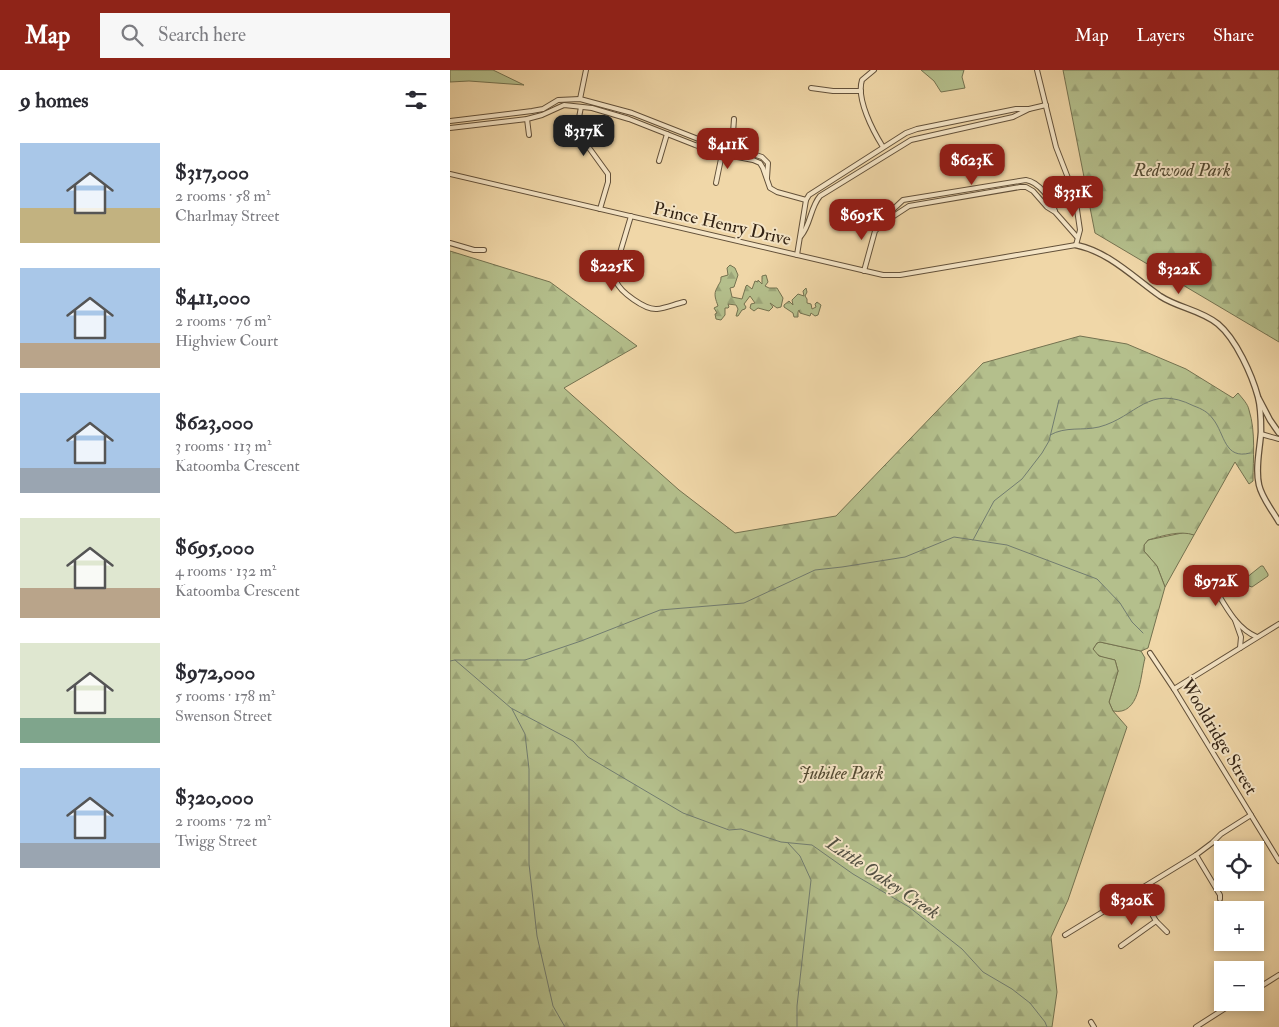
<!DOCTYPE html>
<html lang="en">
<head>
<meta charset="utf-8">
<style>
  :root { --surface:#fff; --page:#f7f7f7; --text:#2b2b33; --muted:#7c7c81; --accent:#8f2418 }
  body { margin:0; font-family:"IM FELL Double Pica",serif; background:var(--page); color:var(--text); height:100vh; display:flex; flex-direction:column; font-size:19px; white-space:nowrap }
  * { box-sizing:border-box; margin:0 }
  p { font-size:16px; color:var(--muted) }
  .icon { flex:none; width:28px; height:28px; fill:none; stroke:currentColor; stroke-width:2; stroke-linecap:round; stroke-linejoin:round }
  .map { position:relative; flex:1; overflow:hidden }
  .panel { display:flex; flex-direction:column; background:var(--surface); width:450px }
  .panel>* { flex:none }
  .buttons { position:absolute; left:764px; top:771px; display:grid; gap:10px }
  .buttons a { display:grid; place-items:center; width:50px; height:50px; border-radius:0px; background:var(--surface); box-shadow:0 2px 8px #0003; font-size:25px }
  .price { position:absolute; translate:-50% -42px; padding:0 11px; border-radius:10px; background:var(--accent); color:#fff; font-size:16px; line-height:32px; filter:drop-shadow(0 1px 2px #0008) }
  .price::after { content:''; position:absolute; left:50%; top:30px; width:15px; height:11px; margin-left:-8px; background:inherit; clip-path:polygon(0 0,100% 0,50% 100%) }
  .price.on { background:#222; color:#fff }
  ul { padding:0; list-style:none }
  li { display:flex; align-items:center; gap:15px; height:125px; padding:0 20px }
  li span { display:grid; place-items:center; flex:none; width:140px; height:100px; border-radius:0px; color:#555 }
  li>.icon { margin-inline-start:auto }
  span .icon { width:60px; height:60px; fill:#fffc; stroke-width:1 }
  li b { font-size:21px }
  h2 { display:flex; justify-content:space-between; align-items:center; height:60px; padding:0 20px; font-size:21px }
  header { display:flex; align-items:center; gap:30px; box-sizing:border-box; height:70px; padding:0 25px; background:var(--accent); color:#fff }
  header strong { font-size:24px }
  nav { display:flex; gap:28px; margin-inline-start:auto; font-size:18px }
  .search { width:350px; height:45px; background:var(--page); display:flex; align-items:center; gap:12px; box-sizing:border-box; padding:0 18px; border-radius:0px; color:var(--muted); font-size:19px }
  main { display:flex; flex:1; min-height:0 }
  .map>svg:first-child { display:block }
</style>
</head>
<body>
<header>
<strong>Map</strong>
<div class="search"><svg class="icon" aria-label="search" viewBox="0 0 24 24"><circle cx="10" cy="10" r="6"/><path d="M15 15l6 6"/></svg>Search here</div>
<nav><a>Map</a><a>Layers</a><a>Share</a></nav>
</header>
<main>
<section class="panel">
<h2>9 homes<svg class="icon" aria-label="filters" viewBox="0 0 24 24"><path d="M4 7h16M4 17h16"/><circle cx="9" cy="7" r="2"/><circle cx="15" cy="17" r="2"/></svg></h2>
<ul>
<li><span style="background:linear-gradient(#a9c7e8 65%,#c2b280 0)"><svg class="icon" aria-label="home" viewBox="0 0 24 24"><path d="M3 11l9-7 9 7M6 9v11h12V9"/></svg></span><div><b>$317,000</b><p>2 rooms · 58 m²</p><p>Charlmay Street</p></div></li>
<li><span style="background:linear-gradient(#a9c7e8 75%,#b9a48a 0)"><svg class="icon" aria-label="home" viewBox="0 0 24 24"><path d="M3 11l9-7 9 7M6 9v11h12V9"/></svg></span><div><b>$411,000</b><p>2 rooms · 76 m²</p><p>Highview Court</p></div></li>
<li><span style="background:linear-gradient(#a9c7e8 75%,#9aa5b1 0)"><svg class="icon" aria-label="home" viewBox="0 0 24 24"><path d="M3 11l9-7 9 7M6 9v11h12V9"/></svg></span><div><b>$623,000</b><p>3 rooms · 113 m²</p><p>Katoomba Crescent</p></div></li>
<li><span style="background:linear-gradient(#dfe7d0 70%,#b9a48a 0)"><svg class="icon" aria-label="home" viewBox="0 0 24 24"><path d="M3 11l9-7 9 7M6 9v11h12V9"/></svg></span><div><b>$695,000</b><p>4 rooms · 132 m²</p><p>Katoomba Crescent</p></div></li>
<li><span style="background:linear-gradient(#dfe7d0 75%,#7fa58c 0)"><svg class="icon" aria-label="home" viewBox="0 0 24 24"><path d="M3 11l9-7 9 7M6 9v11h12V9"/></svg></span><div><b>$972,000</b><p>5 rooms · 178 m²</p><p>Swenson Street</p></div></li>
<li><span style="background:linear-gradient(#a9c7e8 75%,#9aa5b1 0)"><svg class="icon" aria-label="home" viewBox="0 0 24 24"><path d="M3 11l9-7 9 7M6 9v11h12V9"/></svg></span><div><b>$320,000</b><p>2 rooms · 72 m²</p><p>Twigg Street</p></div></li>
</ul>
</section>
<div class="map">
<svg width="829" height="957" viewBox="0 0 829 957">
  <defs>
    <pattern id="forest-firs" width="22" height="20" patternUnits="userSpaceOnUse" patternTransform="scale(1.25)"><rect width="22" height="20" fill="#b4bf8c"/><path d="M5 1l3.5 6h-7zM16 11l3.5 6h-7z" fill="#9ba478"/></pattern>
  </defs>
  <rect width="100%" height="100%" fill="#f0d7a8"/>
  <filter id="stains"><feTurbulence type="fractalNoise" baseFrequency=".004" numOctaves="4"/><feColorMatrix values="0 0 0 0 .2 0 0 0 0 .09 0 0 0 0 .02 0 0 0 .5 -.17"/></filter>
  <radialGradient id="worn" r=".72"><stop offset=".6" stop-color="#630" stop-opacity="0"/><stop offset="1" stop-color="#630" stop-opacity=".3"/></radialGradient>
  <g fill="#b4bf8c" stroke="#747250">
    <polygon points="0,0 43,0 74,15 19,11 0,12"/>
    <polygon points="471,0 514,0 512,7 515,18 491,22 484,11"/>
    <polygon points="737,462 744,465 715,517 707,496 694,481 694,475 698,470"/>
    <polygon points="811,496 813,496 818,504 818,506 802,517 799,516 795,510 796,508"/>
    <path d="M650,572L691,581L695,588C690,607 690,646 663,641L659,632L668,601L665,590C657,588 647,588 643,579L647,573Z"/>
  </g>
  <g fill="url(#forest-firs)" stroke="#747250">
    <polygon points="613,0 829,0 829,272 645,163"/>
    <path d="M0,181L100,212L187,276L114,318L229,420L285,463L386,446L533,293L630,266L677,274L736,299L783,328L788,323C792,328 798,334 799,340C806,362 803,388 803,411L799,414L785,392L744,465C730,460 712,466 698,470L694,475V481L707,496L715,517L698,578L691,581L650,572L647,573L643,579L649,586L665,590L668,601L659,632L663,641L677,657L618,830L601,867L607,922L602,957H0Z"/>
    <path d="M280,195L285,198L288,205L284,217L280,218L282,227L292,229L296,216L297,215L302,219L305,211L308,212V210L312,214V206L316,205L318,212L315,216L319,218H327L333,228L331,237L327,238L320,233L323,237L319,241L308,238L304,241L300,238L301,234L305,233L300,226L294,234L296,237L295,239L292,240L288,246H286L288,239L286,235L278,234L279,237L278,238H275V245L271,250L266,249L265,244L267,243L264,238L268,236C266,230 263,224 267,218C269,213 271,213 271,207L278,205L277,198Z"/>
    <polygon points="356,218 357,222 355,226 357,229 357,233 361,234 362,239 366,237 365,234 367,232 371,235 368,245 365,246 361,243 360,246 350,243 349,240 348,242 348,247 344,247 343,243 334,237 334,235 339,231 343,235 342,230 348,224 354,226 353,221"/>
  </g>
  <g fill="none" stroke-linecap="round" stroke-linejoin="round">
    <g stroke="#727d70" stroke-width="1">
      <path d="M600,365C616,356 632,361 649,357C687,347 698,313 744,336C752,339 758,342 763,349C775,364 774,390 800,383"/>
      <polyline points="523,470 544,431 572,409 592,383 599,371 609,330"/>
      <polyline points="5,590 75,590 131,571 210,540 294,533 365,500 392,497 455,487 504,467 557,475 647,509 670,533 682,552 693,563"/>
      <polyline points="0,591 5,590 61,638 123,671 138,687 233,743 279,760 291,759 331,772 362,775 403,804 459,837 512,879 533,902 562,919 580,933 595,952 597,957"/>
      <polyline points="62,639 75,664 79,699 79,794 87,866 103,936 115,957"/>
      <polyline points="338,773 350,786 361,810 347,936 347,957"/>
    </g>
    <defs>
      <g id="minor">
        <path d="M424,0L412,10C406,29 423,61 433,77"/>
        <polyline points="361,18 383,21 411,21"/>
        <polyline points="130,29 136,0"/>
        <polyline points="131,37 127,58 129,64 158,104 158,112 150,139"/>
        <polyline points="77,49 79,65"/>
        <polyline points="0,51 82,41 93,39 108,30 130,29 182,43 261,74 282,77 312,87 318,93 317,108"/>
        <polyline points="0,58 77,49 92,45 114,35 142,38 179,49 245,75 272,84 303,90 310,93 313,98 320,118 327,122 356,130"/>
        <polyline points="282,77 284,49"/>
        <polyline points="209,91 217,64"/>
        <polyline points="0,104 433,205 450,205 626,175 630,160 625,126 606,77 587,0"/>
        <polyline points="266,113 272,84"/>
        <path d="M181,146L169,186L165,191C167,198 164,204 166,211C170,222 195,240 207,239C216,238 225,234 234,232"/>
        <path d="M433,153L437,145L453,130L576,110C589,112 601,129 605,141"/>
        <path d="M351,166C361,154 360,138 370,126L461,70L563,47L579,39L596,35"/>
        <polyline points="0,173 24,180 34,180"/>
        <polyline points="347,185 356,130 359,125 456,63 467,59 566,39 579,39"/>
        <polyline points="414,201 425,161 433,153 459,136 570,117 576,117 583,121 597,137 605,142 627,167"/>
        <polyline points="811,364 829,369"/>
        <path d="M762,514C774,533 785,558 807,567"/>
        <polyline points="785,550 791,567 790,578"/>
        <polyline points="700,583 724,619 829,791"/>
        <polyline points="724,619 829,554"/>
        <polyline points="746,785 770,825 770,829"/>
        <polyline points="688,820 706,851 717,862"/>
        <polyline points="615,865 746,785 762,773 771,764 801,745"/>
        <polyline points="671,876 706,851"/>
        <polyline points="805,920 829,905"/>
        <polyline points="641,952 644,957"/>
        <polyline points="746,957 785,932"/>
      </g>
      <g id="tertiary">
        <path d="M626,175C659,182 683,207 710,226C728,238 751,240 768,254C786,269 802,305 808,327C811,338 811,350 811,362C810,379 805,398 809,415C812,428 822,440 829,452"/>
        <polyline points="809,329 820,350 829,363"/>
      </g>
    </defs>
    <use href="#minor" stroke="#63513a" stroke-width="6"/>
    <use href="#tertiary" stroke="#63513a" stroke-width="7"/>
    <use href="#minor" stroke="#f5e5c6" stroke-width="4"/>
    <use href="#tertiary" stroke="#f5e5c6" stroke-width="4.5"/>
  </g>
  <g text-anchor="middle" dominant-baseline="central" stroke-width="4" stroke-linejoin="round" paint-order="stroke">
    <g font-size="18" font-style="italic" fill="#544b33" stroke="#f5e5c6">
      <text x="732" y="100">Redwood Park</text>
      <text x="391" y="703">Jubilee Park</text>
    </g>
    <g font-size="18" fill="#342415" stroke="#f5e5c6">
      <text transform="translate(272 154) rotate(13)">Prince Henry Drive</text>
      <text transform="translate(769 667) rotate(59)">Wooldridge Street</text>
    </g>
    <g font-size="19" font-style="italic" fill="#535043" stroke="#f5e5c6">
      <text transform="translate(433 808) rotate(34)">Little Oakey Creek</text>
    </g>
  </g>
  <rect width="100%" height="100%" filter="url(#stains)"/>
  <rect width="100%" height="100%" fill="url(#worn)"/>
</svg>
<div class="buttons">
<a><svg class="icon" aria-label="locate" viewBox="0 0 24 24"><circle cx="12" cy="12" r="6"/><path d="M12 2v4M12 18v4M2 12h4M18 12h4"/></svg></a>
<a>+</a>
<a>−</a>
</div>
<b class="price on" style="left:134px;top:87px">$317K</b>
<b class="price" style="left:278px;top:100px">$411K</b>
<b class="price" style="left:522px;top:116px">$623K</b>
<b class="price" style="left:623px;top:148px">$331K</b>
<b class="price" style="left:412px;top:171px">$695K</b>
<b class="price" style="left:162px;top:222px">$225K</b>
<b class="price" style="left:729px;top:225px">$322K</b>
<b class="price" style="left:766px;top:537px">$972K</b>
<b class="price" style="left:682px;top:856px">$320K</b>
</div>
</main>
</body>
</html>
